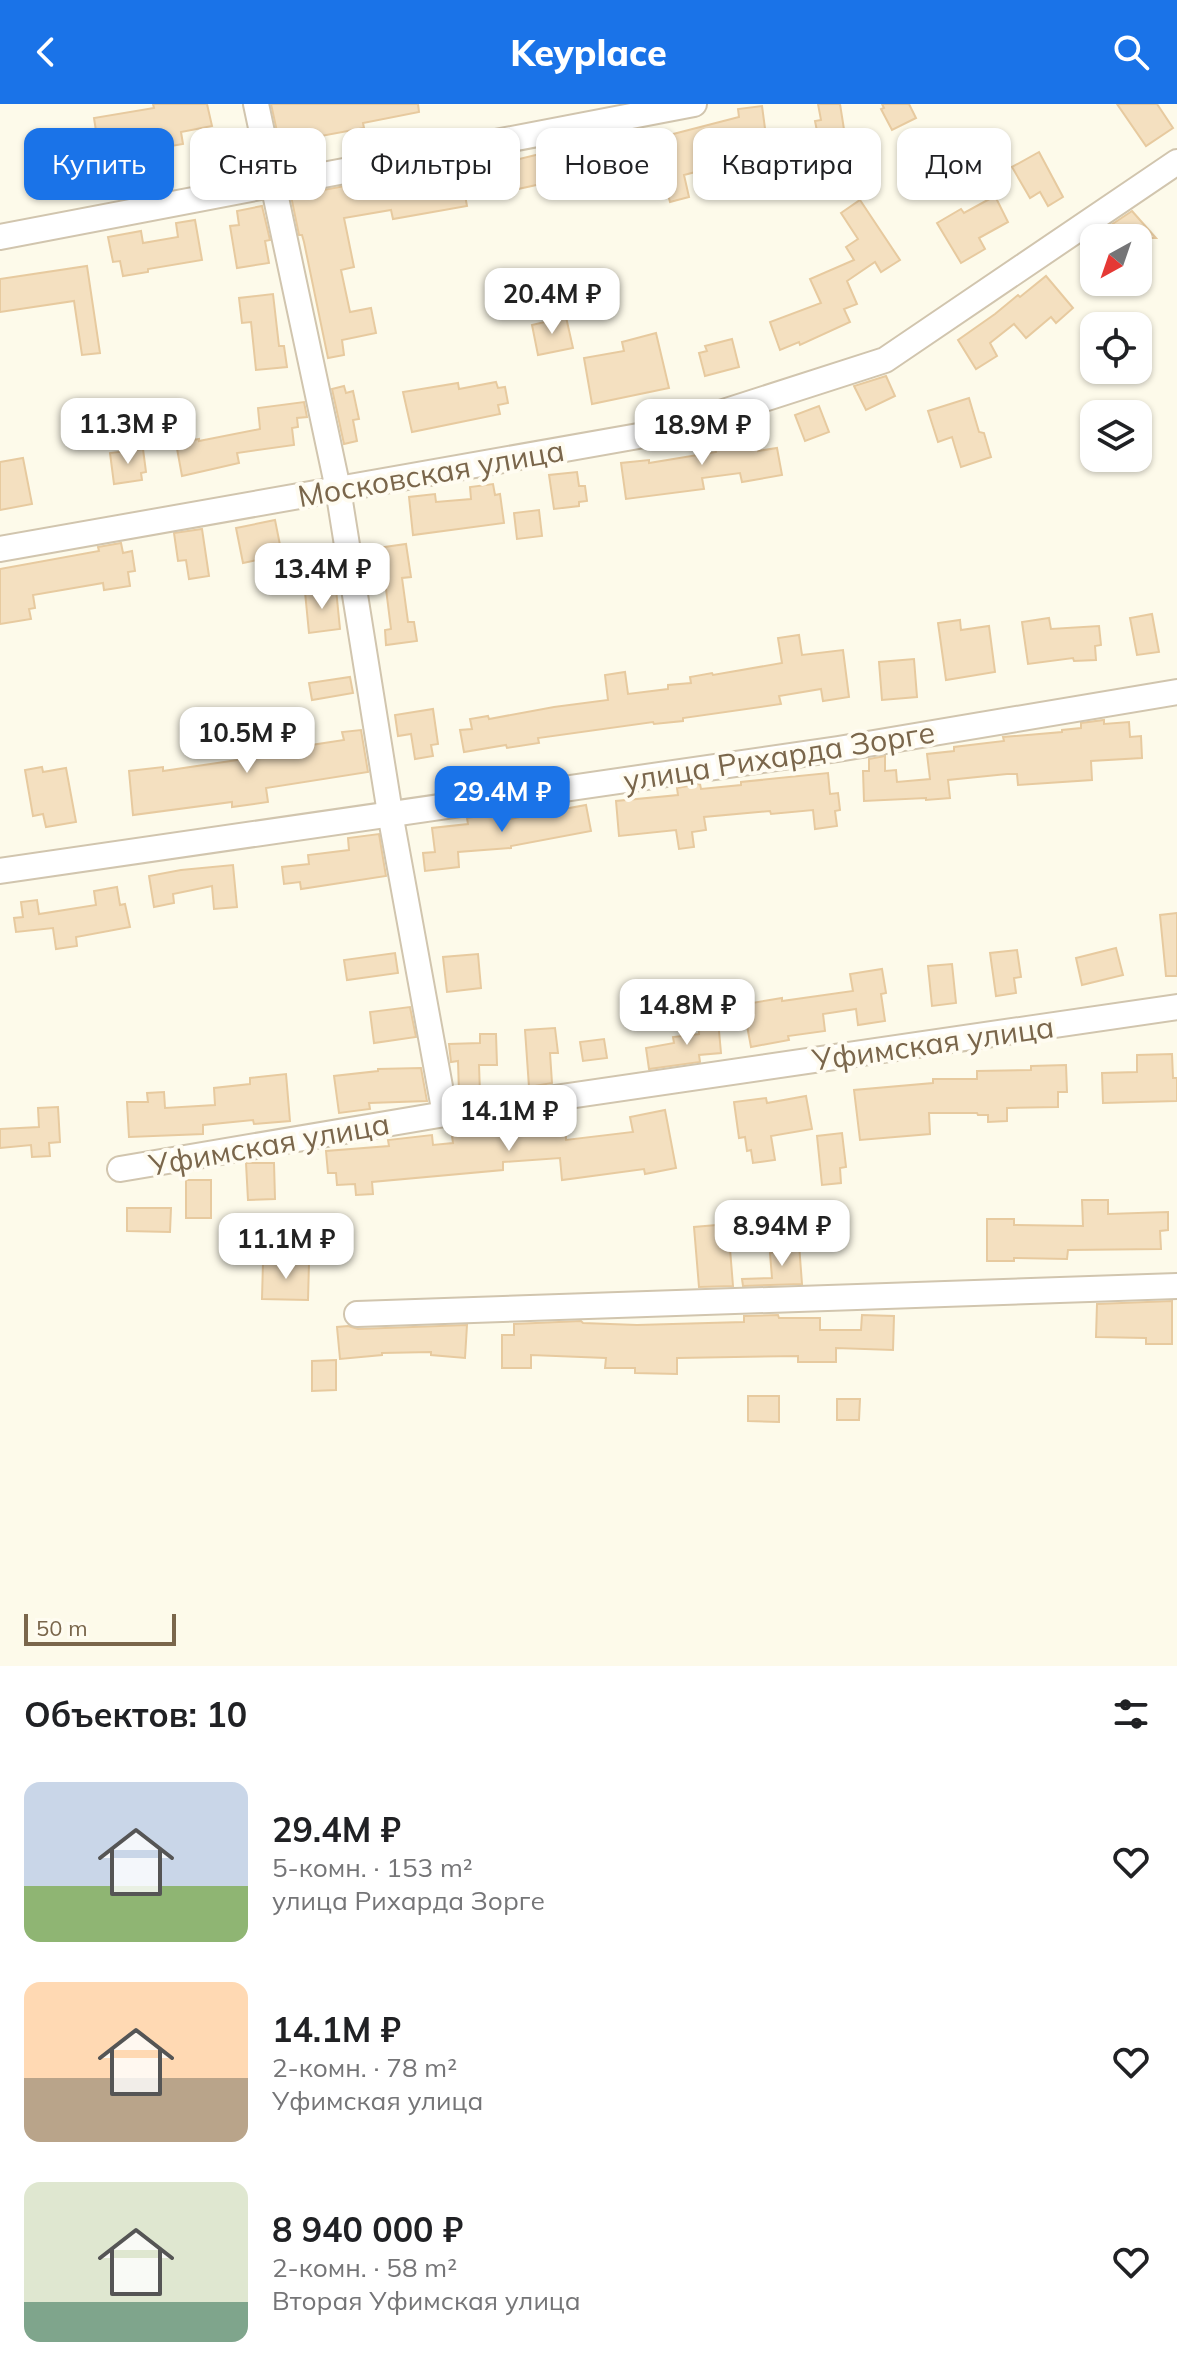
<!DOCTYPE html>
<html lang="ru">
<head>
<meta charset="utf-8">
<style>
  :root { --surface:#fff; --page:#f6f6f6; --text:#202124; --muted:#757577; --accent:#1a73e8 }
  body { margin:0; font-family:Mulish,sans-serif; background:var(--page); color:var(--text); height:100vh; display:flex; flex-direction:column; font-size:30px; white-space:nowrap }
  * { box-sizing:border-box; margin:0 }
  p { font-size:26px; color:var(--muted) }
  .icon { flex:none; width:44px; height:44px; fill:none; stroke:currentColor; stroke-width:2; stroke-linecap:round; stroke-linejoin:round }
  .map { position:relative; height:1562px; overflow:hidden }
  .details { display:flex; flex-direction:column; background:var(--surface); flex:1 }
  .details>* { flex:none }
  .guide { position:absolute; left:24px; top:24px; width:1130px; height:72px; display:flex; gap:16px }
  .needle { width:52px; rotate:220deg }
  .tools { position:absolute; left:1080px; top:120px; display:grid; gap:16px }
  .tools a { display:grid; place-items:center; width:72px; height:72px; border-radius:16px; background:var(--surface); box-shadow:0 2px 6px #0004; font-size:40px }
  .scale { position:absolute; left:24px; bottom:20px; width:152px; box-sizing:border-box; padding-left:8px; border:4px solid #7a664b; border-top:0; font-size:22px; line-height:28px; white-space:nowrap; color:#7a664b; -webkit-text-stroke:6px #fffcf1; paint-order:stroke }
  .price { position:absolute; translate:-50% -68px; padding:0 18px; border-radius:16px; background:#fff; color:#222; font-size:26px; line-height:52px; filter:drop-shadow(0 2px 4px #0008) }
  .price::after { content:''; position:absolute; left:50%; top:48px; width:24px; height:18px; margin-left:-12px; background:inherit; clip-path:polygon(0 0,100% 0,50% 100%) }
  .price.current { background:var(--accent); color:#fff }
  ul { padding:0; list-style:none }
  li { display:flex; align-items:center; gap:24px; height:200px; padding:0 24px }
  li span { display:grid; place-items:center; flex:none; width:224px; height:160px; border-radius:16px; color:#555 }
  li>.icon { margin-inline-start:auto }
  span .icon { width:96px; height:96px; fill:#fffc; stroke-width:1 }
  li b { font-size:34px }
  h2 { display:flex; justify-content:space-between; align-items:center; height:96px; padding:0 24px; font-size:34px }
  .pill { padding:0 28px; border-radius:16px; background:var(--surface); box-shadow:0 2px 6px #0004; font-size:28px; line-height:72px }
  .pill.current { background:var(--accent); color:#fff }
  header { display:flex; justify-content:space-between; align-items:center; height:104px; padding:0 24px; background:var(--accent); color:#fff; font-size:36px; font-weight:800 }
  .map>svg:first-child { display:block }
</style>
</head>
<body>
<header><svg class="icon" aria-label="back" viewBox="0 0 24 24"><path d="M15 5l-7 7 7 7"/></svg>Keyplace<svg class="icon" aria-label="search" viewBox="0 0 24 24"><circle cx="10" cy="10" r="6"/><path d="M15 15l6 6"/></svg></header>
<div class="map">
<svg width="1177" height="1562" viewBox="0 0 1177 1562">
  <rect width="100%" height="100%" fill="#fdfaea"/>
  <g fill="#f4e0c0" stroke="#e7ca9f" stroke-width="2">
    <polygon points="153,0 207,0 212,22 181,28 183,40 136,48 139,65 45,82 38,53 98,40 94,14 154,4"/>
    <polygon points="271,0 418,0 419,8 363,19 364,24 310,34 311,38 281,46"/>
    <polygon points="818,0 840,0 846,38 820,42 815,17 821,16"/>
    <polygon points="882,0 909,0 916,14 892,26 881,5 884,4"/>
    <polygon points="1117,0 1157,0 1173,24 1146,42"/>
    <polygon points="762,2 768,47 724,53 726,60 684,71 689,93 670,98 662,67 646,70 642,54 650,53 646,37 739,13 738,5"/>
    <polygon points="808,34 819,76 790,84 779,42"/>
    <polygon points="579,45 581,65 590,64 592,86 551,89 550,78 509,87 506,76 464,86 467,102 393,115 391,106 344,114 354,163 341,166 350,208 371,204 376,229 342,236 344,251 328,254 304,138 302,131 299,131 291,92 361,79 362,85 436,70 435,65 460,61 461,69 548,48"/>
    <polygon points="1039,48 1063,93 1048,102 1040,88 1030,94 1012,63"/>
    <polygon points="995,92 1008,118 979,134 985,145 961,159 937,119 961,105 964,109"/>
    <polygon points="860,96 900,156 881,168 875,158 847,177 857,200 844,205 850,218 800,241 799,238 780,246 770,218 821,199 810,175 854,156 846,143 858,135 841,109"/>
    <polygon points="262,102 270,136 265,137 269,159 237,164 230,122 239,121 237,107"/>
    <polygon points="1132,107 1156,134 1117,134 1108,123"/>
    <polygon points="195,116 202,156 148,165 148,168 123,172 120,157 113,158 108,133 141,127 143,139 178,133 176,119"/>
    <polygon points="87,162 100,249 82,251 74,197 0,208 0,175"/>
    <polygon points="1046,172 1073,204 1056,219 1051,213 1026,234 1014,220 990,239 997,252 976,265 958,236 995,210 1018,191 1020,193"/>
    <polygon points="273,190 279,242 284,242 287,263 256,266 251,218 242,219 239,194"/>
    <polygon points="566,213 573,244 538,251 532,221"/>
    <polygon points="656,229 669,284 592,300 584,254 624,247 622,238"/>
    <polygon points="732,235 739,263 705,272 699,249 707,247 705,242"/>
    <polygon points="886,272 895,292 866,306 854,282"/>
    <polygon points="496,278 498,284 505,283 508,299 498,301 500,310 412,328 403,288 458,279 459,285"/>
    <polygon points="344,282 346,289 353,287 359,315 353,316 357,337 344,340 332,285"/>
    <polygon points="969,294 979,328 984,329 991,353 961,363 952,333 938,338 928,307"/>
    <polygon points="304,298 307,313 297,314 298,323 292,324 294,341 237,349 239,359 182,372 176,339 199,335 199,337 260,325 258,304"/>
    <polygon points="819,302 829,328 805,337 795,311"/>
    <polygon points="754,322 758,347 777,344 782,371 742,378 740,369 702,374 704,385 626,395 621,359 649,356 649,359 716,348 714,335 733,332 732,325"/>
    <polygon points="143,345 146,368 141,369 142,376 114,380 110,349"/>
    <polygon points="23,354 32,400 0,406 0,358"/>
    <polygon points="577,368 579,382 585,382 587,397 579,398 579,402 554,405 549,371"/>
    <polygon points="493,380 495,391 500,390 504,419 413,431 409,393 435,390 436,398 471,395 470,383"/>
    <polygon points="539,406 542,432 517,435 514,409"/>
    <polygon points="275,416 282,451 243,459 236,424"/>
    <polygon points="202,425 209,472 189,475 186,456 178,457 174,429"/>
    <polygon points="121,439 123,449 132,447 135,467 128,468 130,482 104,486 103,479 33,491 35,504 29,505 31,515 0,520 0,465 99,447 98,443"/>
    <polygon points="406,440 411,473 402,474 408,518 414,518 417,537 386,541 385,526 391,525 385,477 368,479 363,446"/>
    <polygon points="336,485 340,525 309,529 305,488"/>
    <polygon points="1152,510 1159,548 1137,551 1130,514"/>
    <polygon points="1049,514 1051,525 1099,522 1101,541 1095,542 1096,556 1074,557 1073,554 1028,560 1022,518"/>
    <polygon points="960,516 961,526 989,522 995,568 946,576 938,519"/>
    <polygon points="799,531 802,551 843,546 849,593 823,597 821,585 779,592 781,600 683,614 683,617 654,620 653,618 538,634 539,639 507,644 506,641 464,648 460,626 472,625 470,615 488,612 489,615 554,603 608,596 605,571 625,568 628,590 668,585 668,581 691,579 690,573 712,569 713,571 782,559 778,534"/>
    <polygon points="914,555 917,593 882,596 879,558"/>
    <polygon points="350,573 353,589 312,596 309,579"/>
    <polygon points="433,605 438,640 431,641 433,652 415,655 411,630 398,632 395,611"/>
    <polygon points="1104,616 1104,620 1129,618 1130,633 1141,632 1142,654 1091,657 1092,676 1018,681 1017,670 1007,670 948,676 950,694 926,696 926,694 864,697 863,667 869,667 869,655 885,652 885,667 896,666 897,678 930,675 927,650 954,647 954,643 1004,637 1003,633 1062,628 1062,626 1081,624 1081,619"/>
    <polygon points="361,626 368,668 266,684 268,698 232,703 232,698 133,711 129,667 163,663 163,667 285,649 282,631 309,627 311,641 344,636 342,628"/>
    <polygon points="42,663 43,668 66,664 76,718 46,723 43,710 33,712 25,666"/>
    <polygon points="828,669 830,690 838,689 840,706 835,707 837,722 815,725 813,706 771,710 770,707 704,713 706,726 692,728 694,743 679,745 676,726 619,732 616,697 678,691 677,684 688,682 700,680 701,685 741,681 741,678"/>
    <polygon points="586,701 591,727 511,742 511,744 458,748 459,763 425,767 423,749 435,748 432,724 468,720 467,714 492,710 508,709 509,715"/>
    <polygon points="379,730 386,772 301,785 300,778 284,780 282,763 309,760 308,751 349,746 348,734"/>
    <polygon points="233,761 237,803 214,805 212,782 173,790 174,799 154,803 149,772 181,766"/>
    <polygon points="117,783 120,801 125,800 130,823 76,833 77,842 56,845 53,824 16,828 14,814 23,813 21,798 37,796 39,810 96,801 94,787"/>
    <polygon points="1177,809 1177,872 1166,872 1160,811"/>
    <polygon points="1116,844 1123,871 1082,881 1076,854"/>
    <polygon points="1017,846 1021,873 1014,874 1016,889 996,892 990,849"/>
    <polygon points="395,849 398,869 347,876 344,856"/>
    <polygon points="478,850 481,884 447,888 443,853"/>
    <polygon points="952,860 956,899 932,902 928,862"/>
    <polygon points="882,865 886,889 881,890 885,917 858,921 856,905 823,910 825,927 788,932 789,936 751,943 745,911 754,909 752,899 782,894 782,897 853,887 850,870"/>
    <polygon points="410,903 416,933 374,939 370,908"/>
    <polygon points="718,916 721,949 699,951 700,958 649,965 646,944 674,939 673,933 699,930 698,918"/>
    <polygon points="555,924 558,949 550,949 552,979 529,983 525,926"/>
    <polygon points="480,930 496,930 497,961 479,961 480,989 459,989 458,957 451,958 449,940 480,939"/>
    <polygon points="604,935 607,954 583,957 580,938"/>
    <polygon points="1172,950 1173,974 1177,974 1177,997 1103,999 1102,969 1137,968 1137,951"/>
    <polygon points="1066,961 1067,988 1058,988 1058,1003 1007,1004 1007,1017 988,1018 988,1011 978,1011 977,1009 929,1009 930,1030 860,1036 854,986 933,979 933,975 977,975 977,967 1031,966 1031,962"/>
    <polygon points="421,964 427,997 369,999 370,1005 339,1009 334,972 378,967 378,965"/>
    <polygon points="286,970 290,1017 254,1020 253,1016 203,1021 203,1030 129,1033 127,998 148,998 147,989 164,988 165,1004 215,1001 214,984 250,980 250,974"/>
    <polygon points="806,992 812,1025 771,1032 775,1056 753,1059 751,1046 747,1047 745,1033 739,1034 734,998 766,994 767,999"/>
    <polygon points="58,1003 60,1038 49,1039 50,1052 32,1053 31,1041 0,1044 0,1025 39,1023 38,1004"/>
    <polygon points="665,1006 676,1064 645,1070 644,1065 562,1076 560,1054 503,1058 503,1066 372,1078 373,1090 356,1091 355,1080 337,1081 336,1069 328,1069 326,1047 389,1042 388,1036 432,1031 433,1041 453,1039 452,1032 493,1030 492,1026 523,1025 522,1020 565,1016 566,1036 633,1028 630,1013"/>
    <polygon points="842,1029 846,1063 840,1064 841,1079 822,1081 817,1032"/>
    <polygon points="246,1059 274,1059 275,1095 248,1096"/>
    <rect x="186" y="1076" width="25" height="38"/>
    <polygon points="1082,1096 1108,1096 1108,1110 1168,1108 1168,1126 1160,1127 1161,1145 1068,1146 1067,1155 1014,1154 1014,1157 987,1157 987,1115 1014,1115 1014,1121 1083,1122"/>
    <polygon points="127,1104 171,1104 170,1128 127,1127"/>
    <polygon points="728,1120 733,1182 699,1183 694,1123"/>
    <polygon points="799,1140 802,1180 743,1182 742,1175 772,1174 770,1149 776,1148 776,1142"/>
    <polygon points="263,1158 309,1159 308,1196 262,1195"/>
    <polygon points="1172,1197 1172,1240 1146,1240 1146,1234 1096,1233 1097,1200"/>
    <polygon points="778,1211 779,1214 820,1214 820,1226 861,1226 862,1211 894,1212 893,1246 836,1244 836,1258 798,1258 798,1252 677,1254 677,1270 635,1269 635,1264 605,1264 606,1254 531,1251 531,1264 502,1264 502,1231 514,1231 514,1220 581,1217 583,1219 637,1221 744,1218 744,1212"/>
    <polygon points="467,1221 465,1254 431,1251 431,1248 382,1249 382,1251 340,1255 337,1223 348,1222 358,1225"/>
    <polygon points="336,1256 336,1286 312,1287 312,1257"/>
    <polygon points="748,1292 779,1292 779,1318 748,1317"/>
    <polygon points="837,1295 860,1295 859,1316 837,1316"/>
  </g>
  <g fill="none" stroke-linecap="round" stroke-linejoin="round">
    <defs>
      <g id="minor">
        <polyline points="256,0 338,385 390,709 445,1010"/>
        <polyline points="0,133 694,0"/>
        <polyline points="0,445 661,328 885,256 1177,58"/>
        <polyline points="0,767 838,645 1177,588"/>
        <polyline points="120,1065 445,1010 1177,903"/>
        <polyline points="357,1210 1177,1182"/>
      </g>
    </defs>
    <use href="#minor" stroke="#d1c5ae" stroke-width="28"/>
    <use href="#minor" stroke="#fff" stroke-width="24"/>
  </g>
  <g text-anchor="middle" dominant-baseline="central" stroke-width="8" stroke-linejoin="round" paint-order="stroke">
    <g font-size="30" fill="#7a664b" stroke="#fffcf1">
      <text transform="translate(431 369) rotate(-10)">Московская улица</text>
      <text transform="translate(779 652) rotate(-9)">улица Рихарда Зорге</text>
      <text transform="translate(933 939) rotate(-8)">Уфимская улица</text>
      <text transform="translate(269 1040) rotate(-10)">Уфимская улица</text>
    </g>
  </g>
</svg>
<div class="tools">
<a><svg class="needle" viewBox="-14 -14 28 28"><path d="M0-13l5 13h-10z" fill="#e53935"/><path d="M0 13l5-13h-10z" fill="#757577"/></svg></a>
<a><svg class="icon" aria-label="locate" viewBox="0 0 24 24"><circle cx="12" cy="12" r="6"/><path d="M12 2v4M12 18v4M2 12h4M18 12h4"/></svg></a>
<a><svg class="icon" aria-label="layers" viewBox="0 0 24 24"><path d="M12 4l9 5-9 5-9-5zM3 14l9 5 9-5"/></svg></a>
</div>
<div class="scale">50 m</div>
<b class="price" style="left:552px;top:232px">20.4M ₽</b>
<b class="price" style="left:128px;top:362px">11.3M ₽</b>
<b class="price" style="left:702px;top:363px">18.9M ₽</b>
<b class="price" style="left:322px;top:507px">13.4M ₽</b>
<b class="price" style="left:247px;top:671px">10.5M ₽</b>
<b class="price current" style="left:502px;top:730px">29.4M ₽</b>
<b class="price" style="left:687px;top:943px">14.8M ₽</b>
<b class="price" style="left:509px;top:1049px">14.1M ₽</b>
<b class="price" style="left:782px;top:1164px">8.94M ₽</b>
<b class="price" style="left:286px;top:1177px">11.1M ₽</b>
<div class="guide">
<a class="pill current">Купить</a>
<a class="pill">Снять</a>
<a class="pill">Фильтры</a>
<a class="pill">Новое</a>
<a class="pill">Квартира</a>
<a class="pill">Дом</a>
</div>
</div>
<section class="details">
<h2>Объектов: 10<svg class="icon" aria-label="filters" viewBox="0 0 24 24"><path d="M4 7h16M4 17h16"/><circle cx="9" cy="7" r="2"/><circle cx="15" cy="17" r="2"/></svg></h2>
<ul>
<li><span style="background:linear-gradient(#c9d6e8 65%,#8fb573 0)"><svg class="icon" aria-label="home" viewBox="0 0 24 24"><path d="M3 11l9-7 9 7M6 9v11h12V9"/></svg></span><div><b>29.4M ₽</b><p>5-комн. · 153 m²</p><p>улица Рихарда Зорге</p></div><svg class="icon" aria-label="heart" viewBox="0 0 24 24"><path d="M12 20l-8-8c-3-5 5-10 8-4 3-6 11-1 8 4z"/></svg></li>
<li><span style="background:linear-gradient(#ffd9b3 60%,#b9a48a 0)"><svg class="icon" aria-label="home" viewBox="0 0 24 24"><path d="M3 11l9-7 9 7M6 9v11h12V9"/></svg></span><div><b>14.1M ₽</b><p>2-комн. · 78 m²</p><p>Уфимская улица</p></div><svg class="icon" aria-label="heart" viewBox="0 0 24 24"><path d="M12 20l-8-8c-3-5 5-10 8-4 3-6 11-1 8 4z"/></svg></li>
<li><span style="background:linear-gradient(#dfe7d0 75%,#7fa58c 0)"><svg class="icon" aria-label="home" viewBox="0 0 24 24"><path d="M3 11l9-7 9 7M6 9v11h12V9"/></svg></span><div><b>8 940 000 ₽</b><p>2-комн. · 58 m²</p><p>Вторая Уфимская улица</p></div><svg class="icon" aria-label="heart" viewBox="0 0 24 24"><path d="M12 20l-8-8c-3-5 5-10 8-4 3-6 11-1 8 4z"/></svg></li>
</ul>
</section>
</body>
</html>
